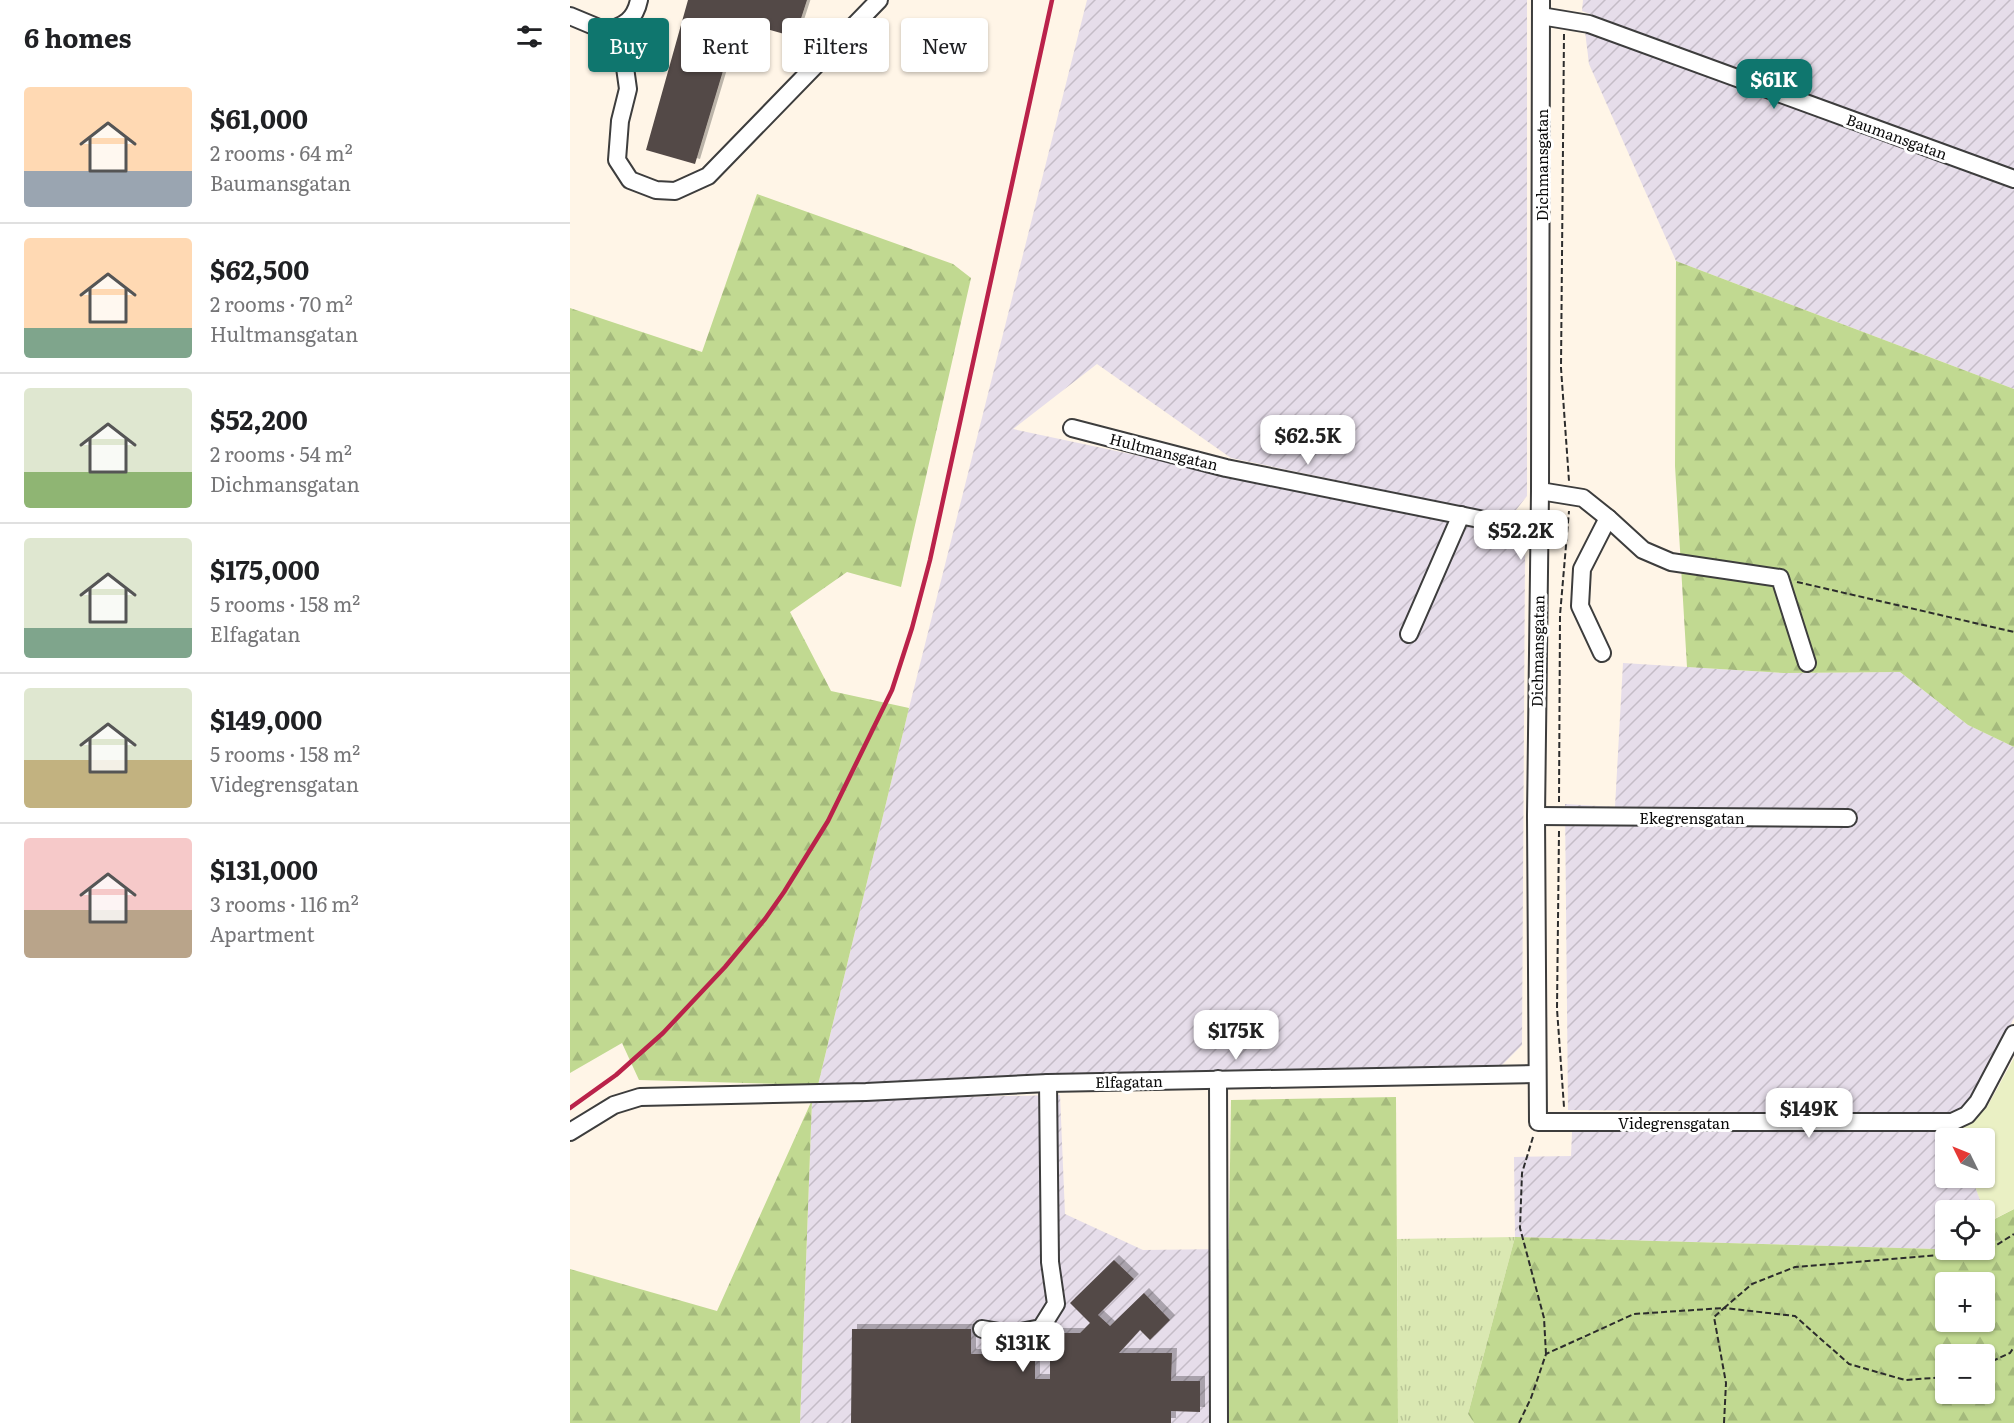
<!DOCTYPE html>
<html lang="en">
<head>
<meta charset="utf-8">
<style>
  :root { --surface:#fff; --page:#f2f2f2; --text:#202124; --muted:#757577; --line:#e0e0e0; --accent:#0f766e }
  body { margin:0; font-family:Literata,serif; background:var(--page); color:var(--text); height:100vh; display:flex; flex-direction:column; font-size:22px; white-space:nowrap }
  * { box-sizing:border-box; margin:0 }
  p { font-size:20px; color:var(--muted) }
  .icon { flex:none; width:33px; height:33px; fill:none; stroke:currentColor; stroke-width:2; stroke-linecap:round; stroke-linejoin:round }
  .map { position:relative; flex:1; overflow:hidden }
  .drawer { display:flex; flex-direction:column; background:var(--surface); width:570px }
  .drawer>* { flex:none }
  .guide { position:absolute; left:18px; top:18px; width:570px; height:54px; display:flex; gap:12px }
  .needle { width:39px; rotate:313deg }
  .buttons { position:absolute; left:1365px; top:1128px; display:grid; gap:12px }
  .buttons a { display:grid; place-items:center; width:60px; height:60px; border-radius:6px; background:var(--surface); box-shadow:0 2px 4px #0004; font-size:30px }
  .price { position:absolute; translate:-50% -51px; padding:0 14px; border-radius:12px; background:#fff; color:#222; font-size:20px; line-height:39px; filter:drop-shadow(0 2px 3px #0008) }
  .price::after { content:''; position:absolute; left:50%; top:36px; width:18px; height:14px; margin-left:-9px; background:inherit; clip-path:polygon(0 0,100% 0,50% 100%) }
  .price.current { background:var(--accent); color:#fff }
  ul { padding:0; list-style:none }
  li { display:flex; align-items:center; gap:18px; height:150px; padding:0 24px }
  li+li { border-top:2px solid var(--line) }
  li span { display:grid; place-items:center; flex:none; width:168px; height:120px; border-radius:6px; color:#555 }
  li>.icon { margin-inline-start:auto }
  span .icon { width:72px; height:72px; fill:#fffc; stroke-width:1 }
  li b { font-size:26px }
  h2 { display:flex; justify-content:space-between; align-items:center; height:72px; padding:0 24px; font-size:26px }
  .tag { padding:0 21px; border-radius:6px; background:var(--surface); box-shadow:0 2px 4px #0004; font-size:21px; line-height:54px }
  .tag.current { background:var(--accent); color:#fff }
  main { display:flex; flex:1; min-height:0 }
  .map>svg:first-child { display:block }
</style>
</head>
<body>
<main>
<section class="drawer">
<h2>6 homes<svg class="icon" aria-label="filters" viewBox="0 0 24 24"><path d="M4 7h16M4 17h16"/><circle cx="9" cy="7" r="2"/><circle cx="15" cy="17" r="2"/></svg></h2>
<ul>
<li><span style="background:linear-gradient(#ffd9b3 70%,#9aa5b1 0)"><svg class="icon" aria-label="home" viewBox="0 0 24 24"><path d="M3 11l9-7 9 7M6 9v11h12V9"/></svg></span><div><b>$61,000</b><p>2 rooms · 64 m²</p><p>Baumansgatan</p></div></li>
<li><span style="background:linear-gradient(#ffd9b3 75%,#7fa58c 0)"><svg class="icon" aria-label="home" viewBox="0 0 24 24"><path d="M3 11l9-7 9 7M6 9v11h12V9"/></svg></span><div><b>$62,500</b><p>2 rooms · 70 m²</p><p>Hultmansgatan</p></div></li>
<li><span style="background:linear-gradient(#dfe7d0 70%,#8fb573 0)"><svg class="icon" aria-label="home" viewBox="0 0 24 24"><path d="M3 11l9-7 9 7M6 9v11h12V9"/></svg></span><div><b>$52,200</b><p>2 rooms · 54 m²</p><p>Dichmansgatan</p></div></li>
<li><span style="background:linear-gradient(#dfe7d0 75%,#7fa58c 0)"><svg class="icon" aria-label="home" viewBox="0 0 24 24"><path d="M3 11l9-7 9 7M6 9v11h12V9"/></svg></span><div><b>$175,000</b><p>5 rooms · 158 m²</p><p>Elfagatan</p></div></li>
<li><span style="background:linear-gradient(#dfe7d0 60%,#c2b280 0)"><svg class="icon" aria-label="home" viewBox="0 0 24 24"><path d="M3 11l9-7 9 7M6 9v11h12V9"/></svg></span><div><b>$149,000</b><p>5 rooms · 158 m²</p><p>Videgrensgatan</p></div></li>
<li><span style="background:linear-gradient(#f6c9c9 60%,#b9a48a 0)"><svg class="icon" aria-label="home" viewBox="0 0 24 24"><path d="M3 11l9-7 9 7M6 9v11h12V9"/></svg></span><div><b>$131,000</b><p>3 rooms · 116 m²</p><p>Apartment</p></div></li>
</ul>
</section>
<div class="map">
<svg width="1444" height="1423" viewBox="0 0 1444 1423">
  <defs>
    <pattern id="industrial-furrows" width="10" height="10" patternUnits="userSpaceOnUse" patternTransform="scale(1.5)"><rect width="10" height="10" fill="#e6ddea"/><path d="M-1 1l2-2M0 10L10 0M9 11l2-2" fill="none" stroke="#c4bcc7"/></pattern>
    <pattern id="grass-tufts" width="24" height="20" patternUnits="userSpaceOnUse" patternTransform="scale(1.5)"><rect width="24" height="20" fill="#dae8b2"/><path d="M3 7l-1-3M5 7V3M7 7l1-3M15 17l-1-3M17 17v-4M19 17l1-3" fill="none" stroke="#bac698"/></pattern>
    <pattern id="forest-firs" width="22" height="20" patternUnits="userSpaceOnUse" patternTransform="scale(1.5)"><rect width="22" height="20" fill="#c1d991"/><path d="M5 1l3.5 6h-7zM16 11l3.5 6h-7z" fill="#a4b97c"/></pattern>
    <filter id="shadow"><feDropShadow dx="5" dy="-5" stdDeviation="0" flood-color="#0004"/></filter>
  </defs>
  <rect width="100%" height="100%" fill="#fff5e7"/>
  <g fill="url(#industrial-furrows)">
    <polygon points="517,0 957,0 957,496 946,510 928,514 661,458 527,364 443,429 932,533 947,542 955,555 952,1045 932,1065 248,1085 339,708"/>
    <polygon points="1013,0 1444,0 1444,170 1012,11"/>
    <polygon points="1015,31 1444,188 1444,389 1106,261 1019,64"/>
    <polygon points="1053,663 1214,673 1330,672 1398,725 1444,747 1444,1018 1403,1096 1390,1110 1378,1114 998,1110 995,804 1045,807"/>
    <polygon points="490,1095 495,1214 573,1250 659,1249 656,1423 230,1423 242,1100"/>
    <polygon points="1002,1132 1387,1132 1389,1138 1376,1138 1376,1178 1402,1178 1414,1210 1376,1210 1375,1243 1365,1249 945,1237 944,1157 1001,1156"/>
  </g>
  <polygon fill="url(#grass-tufts)" points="945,1237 898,1414 904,1423 828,1423 827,1239"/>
  <g fill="url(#forest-firs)" fill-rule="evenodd">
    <polygon points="187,194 383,264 401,278 331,587 277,572 220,612 261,691 339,708 248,1085 69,1080 52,1043 0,1073 0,308 132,352"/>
    <polygon points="1106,261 1444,389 1444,747 1398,725 1330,672 1214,673 1117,667 1105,466"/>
    <polygon points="826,1097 828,1423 656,1423 661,1100"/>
    <polygon points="242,1100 230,1423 0,1423 0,1269 147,1311"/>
    <path d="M1444,1209V1423H904L898,1414L945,1237L1365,1249L1375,1243L1376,1250H1414L1415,1224ZM1376,1282H1414V1322H1376ZM1376,1354H1414V1394H1376Z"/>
  </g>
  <polygon fill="#eaf0c4" points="1444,1058 1444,1209 1418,1222 1402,1178 1414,1178 1414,1138 1389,1138 1387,1132 1417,1107"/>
  <g fill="#534946" filter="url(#shadow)">
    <polygon points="118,0 237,0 225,37 168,21 125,164 76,150"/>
    <polygon points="544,1260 564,1279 528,1315 540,1326 574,1293 600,1320 580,1340 570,1330 549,1353 602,1353 601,1381 630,1381 630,1412 601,1411 601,1423 281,1423 282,1329 401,1329 401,1354 465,1354 465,1379 480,1379 480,1333 510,1333 520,1323 500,1303"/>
  </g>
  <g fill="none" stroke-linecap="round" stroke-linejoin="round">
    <defs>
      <g id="minor">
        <polyline points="971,0 970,491 966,816 968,1122 1382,1122 1397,1115 1408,1102 1444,1034"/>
        <polyline points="0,16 36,31 53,53 58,89 50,121 47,160 60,180 86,190 105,191 138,176 309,0"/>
        <polyline points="971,16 1019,24 1444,179"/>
        <path d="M36,31C54,26 65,20 69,0"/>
        <polyline points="502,428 656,468 929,523 969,529"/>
        <polyline points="970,491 1013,498 1038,518 1073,550 1101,562 1210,578 1237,663"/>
        <polyline points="839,634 891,515"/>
        <polyline points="1032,653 1010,606 1012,569 1038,518"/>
        <polyline points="966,816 1278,818"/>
        <polyline points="648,1079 649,1423"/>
        <polyline points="0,1132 44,1105 70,1097 296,1092 478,1083 966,1074"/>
        <polyline points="412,1329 441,1334 471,1328 486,1304 480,1262 478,1083"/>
      </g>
    </defs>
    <use href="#minor" stroke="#3d3d3d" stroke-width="20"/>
    <g stroke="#2c2c2c" stroke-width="2" stroke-dasharray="6 3" stroke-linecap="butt">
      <polyline points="994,34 991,368 999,481"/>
      <polyline points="1227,582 1444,632"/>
      <polyline points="989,802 990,615 999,511"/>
      <polyline points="989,831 987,1009 994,1107"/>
      <polyline points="963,1137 952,1173 950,1228 974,1318 976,1354"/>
      <polyline points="1414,1365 1440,1353 1444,1347"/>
      <polyline points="949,1423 961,1398 976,1354 1064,1314 1154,1308 1182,1284 1225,1267 1417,1251 1444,1234"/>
      <polyline points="1154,1423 1156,1383 1144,1317 1154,1308 1225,1316 1279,1364 1335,1380 1376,1377"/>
    </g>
    <use href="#minor" stroke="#fff" stroke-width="16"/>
    <polyline stroke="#ba224a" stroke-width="4.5" points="0,1108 46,1075 93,1033 155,967 195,919 214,892 258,821 322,690 342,628 360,560 482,0"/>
  </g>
  <g text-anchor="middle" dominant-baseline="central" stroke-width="6" stroke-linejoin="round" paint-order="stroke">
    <g font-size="15" fill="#0a0a0a" stroke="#fff">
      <text transform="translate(1327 136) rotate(20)">Baumansgatan</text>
      <text transform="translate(971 165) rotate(-90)">Dichmansgatan</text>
      <text transform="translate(594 451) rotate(14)">Hultmansgatan</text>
      <text transform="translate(967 651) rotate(-89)">Dichmansgatan</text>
      <text x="1122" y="817">Ekegrensgatan</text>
      <text transform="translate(559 1081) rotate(-1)">Elfagatan</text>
      <text x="1104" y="1122">Videgrensgatan</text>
    </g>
  </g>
</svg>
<div class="buttons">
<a><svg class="needle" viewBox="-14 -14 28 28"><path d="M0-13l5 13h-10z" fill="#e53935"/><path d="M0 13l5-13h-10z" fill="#757577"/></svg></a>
<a><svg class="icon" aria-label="locate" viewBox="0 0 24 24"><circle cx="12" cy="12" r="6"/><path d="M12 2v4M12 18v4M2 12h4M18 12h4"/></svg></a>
<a>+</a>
<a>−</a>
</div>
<b class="price current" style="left:1204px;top:110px">$61K</b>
<b class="price" style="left:738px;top:466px">$62.5K</b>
<b class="price" style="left:951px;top:561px">$52.2K</b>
<b class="price" style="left:666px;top:1061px">$175K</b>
<b class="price" style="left:1239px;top:1139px">$149K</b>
<b class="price" style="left:453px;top:1373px">$131K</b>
<div class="guide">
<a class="tag current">Buy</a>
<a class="tag">Rent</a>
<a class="tag">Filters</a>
<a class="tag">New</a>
</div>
</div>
</main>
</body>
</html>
